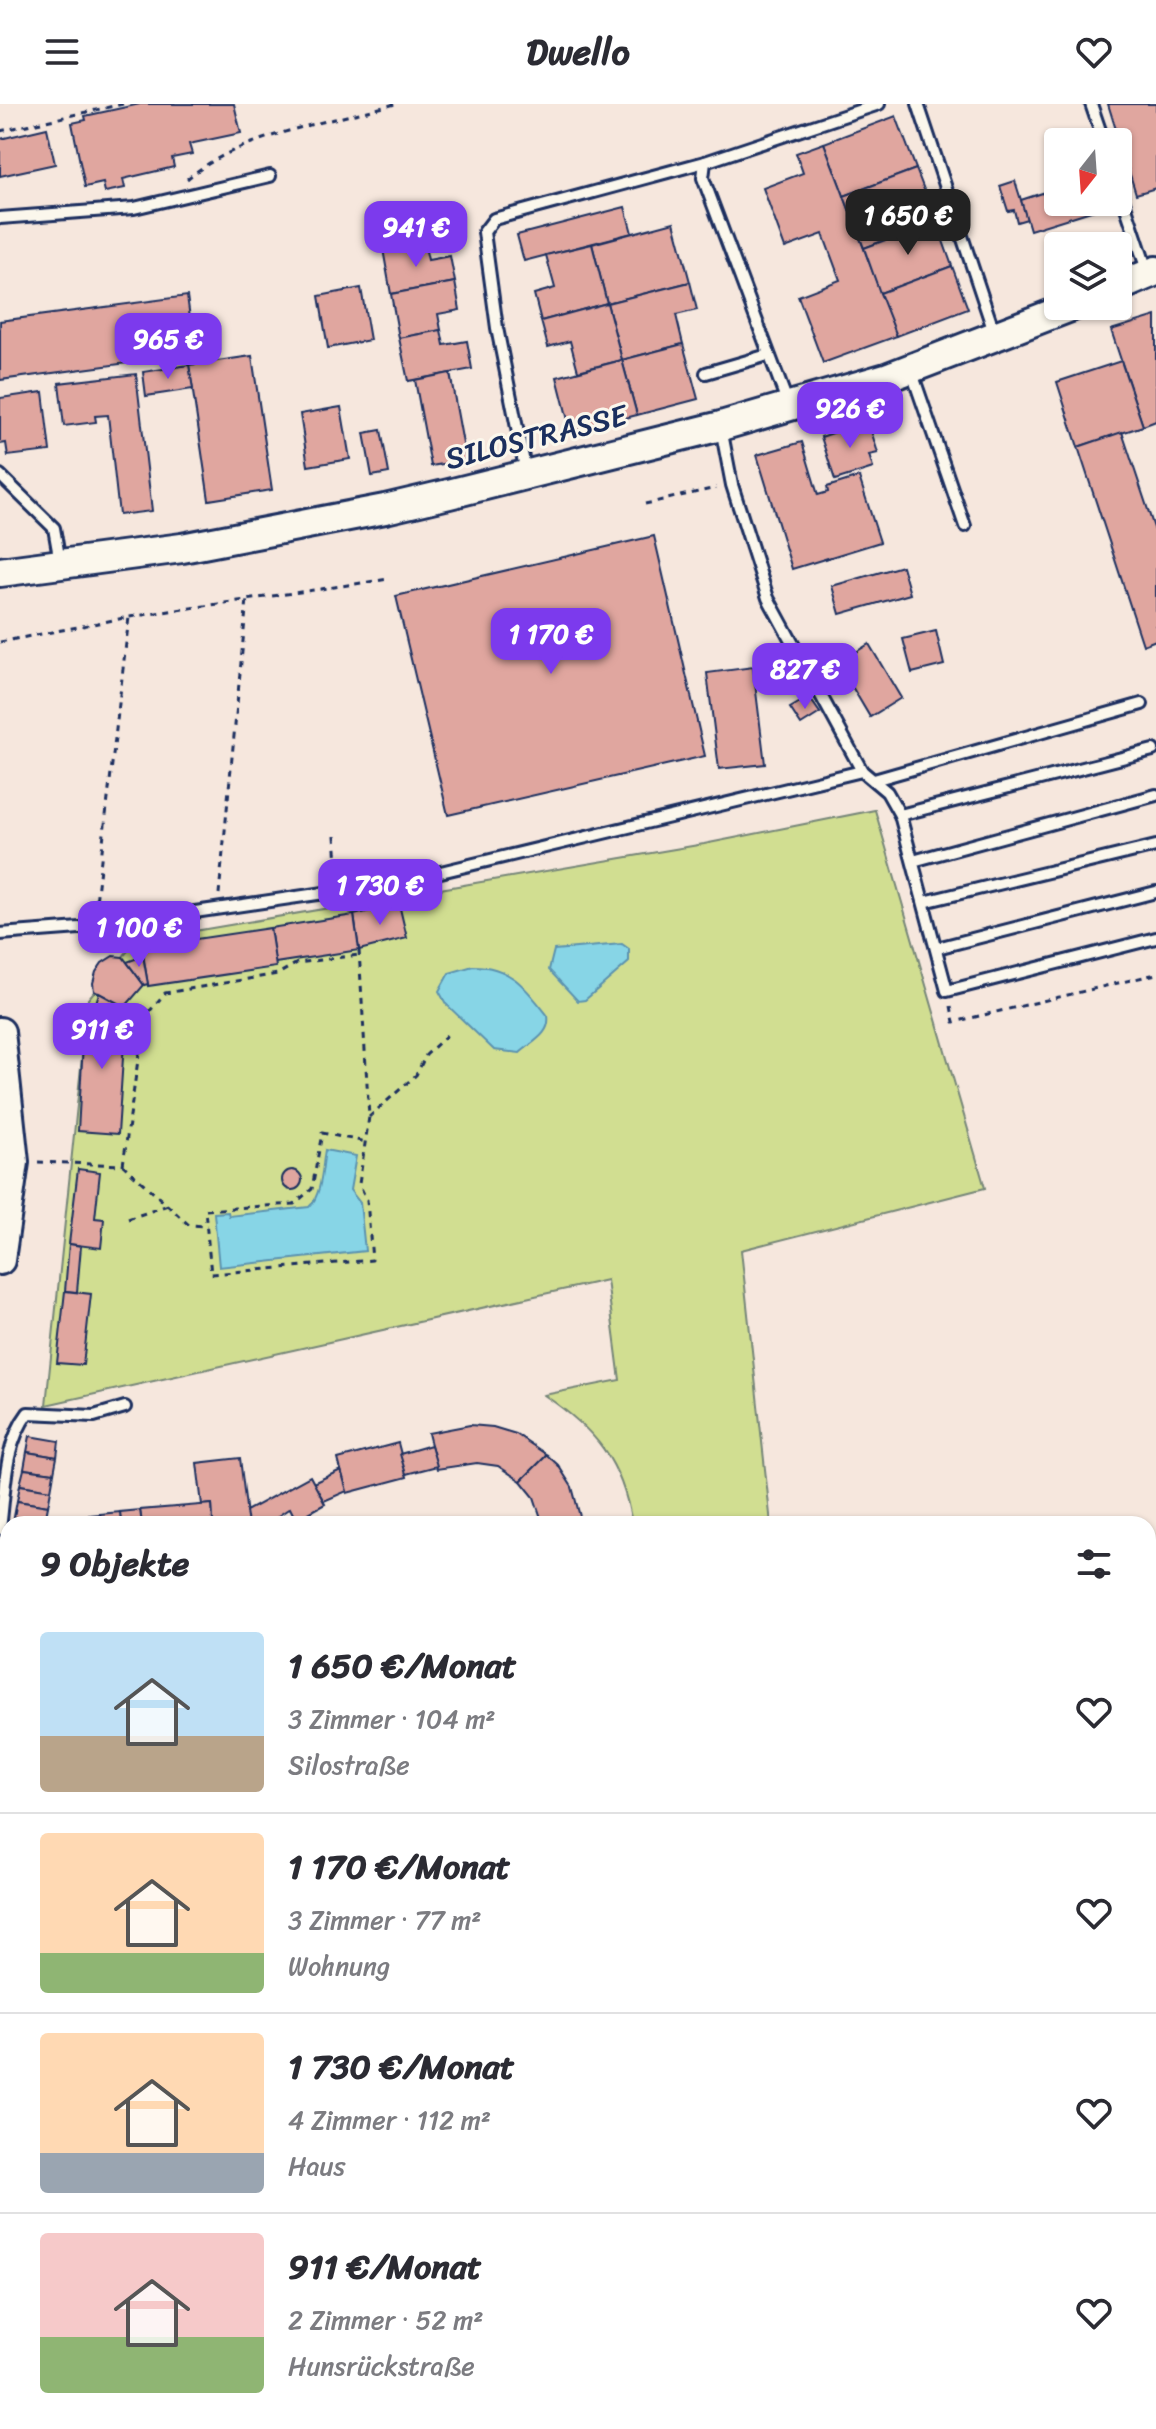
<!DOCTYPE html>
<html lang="de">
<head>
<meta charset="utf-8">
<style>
  :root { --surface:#fff; --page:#f7f7f7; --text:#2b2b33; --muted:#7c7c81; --line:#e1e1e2; --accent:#7c3aed }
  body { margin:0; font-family:Sriracha,sans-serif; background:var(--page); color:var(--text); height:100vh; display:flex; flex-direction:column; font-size:30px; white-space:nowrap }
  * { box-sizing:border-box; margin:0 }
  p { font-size:26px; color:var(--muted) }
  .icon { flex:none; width:44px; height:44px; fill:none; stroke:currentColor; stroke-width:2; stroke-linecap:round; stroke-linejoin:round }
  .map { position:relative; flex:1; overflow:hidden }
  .sheet { position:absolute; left:0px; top:1412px; width:1156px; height:914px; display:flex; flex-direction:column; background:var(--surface); border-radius:24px 24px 0 0; box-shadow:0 2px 6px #0004 }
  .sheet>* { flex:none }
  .needle { width:52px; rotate:197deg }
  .tools { position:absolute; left:1044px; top:24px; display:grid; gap:16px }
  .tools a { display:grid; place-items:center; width:88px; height:88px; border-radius:8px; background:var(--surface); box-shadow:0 2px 6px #0004; font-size:40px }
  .price { position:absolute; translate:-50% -68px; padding:0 18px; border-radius:16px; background:var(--accent); color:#fff; font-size:26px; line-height:52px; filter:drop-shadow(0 2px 4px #0008) }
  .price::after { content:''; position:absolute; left:50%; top:48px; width:24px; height:18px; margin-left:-12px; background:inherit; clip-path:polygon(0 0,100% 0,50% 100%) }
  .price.on { background:#222; color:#fff }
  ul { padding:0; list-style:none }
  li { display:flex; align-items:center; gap:24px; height:200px; padding:0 40px }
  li+li { border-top:2px solid var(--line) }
  li span { display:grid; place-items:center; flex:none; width:224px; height:160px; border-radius:8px; color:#555 }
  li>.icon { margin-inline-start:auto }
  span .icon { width:96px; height:96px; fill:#fffc; stroke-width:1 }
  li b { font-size:34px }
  h2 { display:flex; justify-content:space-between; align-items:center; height:96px; padding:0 40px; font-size:34px }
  header { display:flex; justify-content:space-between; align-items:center; height:104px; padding:0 40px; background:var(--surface); font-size:36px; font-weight:800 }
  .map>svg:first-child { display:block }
</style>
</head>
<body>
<header><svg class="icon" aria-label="menu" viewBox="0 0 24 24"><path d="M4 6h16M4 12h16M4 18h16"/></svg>Dwello<svg class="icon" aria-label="heart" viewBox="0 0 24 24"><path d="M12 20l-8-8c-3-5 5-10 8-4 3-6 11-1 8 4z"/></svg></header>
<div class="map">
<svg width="1156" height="2325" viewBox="0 0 1156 2325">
  <rect width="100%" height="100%" fill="#f6e7dd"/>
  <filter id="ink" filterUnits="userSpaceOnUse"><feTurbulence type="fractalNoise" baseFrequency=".0125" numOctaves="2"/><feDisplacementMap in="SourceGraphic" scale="16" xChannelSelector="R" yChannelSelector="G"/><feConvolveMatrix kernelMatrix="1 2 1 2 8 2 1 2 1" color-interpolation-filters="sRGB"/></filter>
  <g filter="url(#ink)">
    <g fill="#d1de91" stroke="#768678" stroke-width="2">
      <path d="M875,706L985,1084L741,1146L771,1420H632C622,1358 596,1326 544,1291L620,1276L607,1176L46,1301L88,895L136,837L704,740Z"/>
      <polygon points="136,2318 499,2318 478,2325 122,2325 136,2323"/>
      <polygon points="751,2318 1121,2318 1111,2325 721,2325"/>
    </g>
    <g fill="#87d5e6" stroke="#5c93b0" stroke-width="2">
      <polygon points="622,840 629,845 629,858 585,896 578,897 549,866 554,846"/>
      <path d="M473,862C511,862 526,884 548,912C551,930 532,938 520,949L494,946L446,900L439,887L449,869Z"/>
      <path d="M325,1046L356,1052L350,1086L360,1099L365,1147L219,1163L214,1109L228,1108L229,1112L309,1103C322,1091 322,1063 325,1046Z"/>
    </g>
    <g fill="#e0a69f" stroke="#1b2f5e" stroke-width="2">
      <polygon points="140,0 234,0 241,29 189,40 192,50 172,54 174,63 123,75 125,84 105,88 103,79 85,83 72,19 86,16 85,12"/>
      <polygon points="1108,0 1156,0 1156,84 1136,90"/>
      <polygon points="896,12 916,65 844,92 824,39"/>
      <polygon points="47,24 55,60 0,72 0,35"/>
      <polygon points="824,39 897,232 823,259 798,192 840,176 823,130 785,144 763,84 803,69 796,49"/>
      <polygon points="916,65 936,117 864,144 844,92"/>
      <polygon points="1015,77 1027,115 1017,118 1014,106 1008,107 1000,82"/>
      <polygon points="1058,84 1058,98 1118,98 1118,91 1120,98 1030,126 1021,96"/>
      <polygon points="625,103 632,129 524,157 517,131"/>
      <polygon points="936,117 952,162 880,189 864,144"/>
      <polygon points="674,118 690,178 607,199 592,140"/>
      <polygon points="424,138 428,156 450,152 455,178 391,190 383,145"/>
      <polygon points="592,140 607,199 541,217 534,190 555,184 546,151"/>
      <polygon points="952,162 968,205 897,232 880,189"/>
      <polygon points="455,178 460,206 438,210 441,226 399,234 391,190"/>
      <polygon points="690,178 697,206 676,211 683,240 622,256 607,199"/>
      <polygon points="361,184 370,236 328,244 319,192"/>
      <polygon points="187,192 195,250 0,276 0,217"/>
      <polygon points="607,199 622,256 578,267 570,237 548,243 541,217"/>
      <polygon points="1156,212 1156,317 1143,322 1111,226"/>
      <polygon points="441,226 444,241 467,237 472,265 408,277 399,234"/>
      <polygon points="683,240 698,295 637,311 622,256"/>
      <polygon points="252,252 272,386 209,396 189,261"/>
      <polygon points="622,256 637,311 571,328 557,273"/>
      <polygon points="1121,257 1143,322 1078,343 1057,278"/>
      <polygon points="189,261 193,285 146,292 143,268"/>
      <polygon points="450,269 466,356 431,362 415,276"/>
      <polygon points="136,270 152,407 119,411 108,311 95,312 96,318 64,322 59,279"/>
      <polygon points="43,288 50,347 8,352 6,339 0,340 0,294"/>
      <polygon points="341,303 350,355 308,362 300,310"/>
      <polygon points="868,317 878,349 869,351 873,364 835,376 821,333"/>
      <polygon points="381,326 389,369 372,372 364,329"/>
      <polygon points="1122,328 1156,430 1156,536 1143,541 1078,343"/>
      <polygon points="802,338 818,391 828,388 827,383 859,373 880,438 792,465 757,351"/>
      <polygon points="654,432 705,652 448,711 396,492"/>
      <polygon points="902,462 910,490 840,510 832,482"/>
      <polygon points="936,527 944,561 912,569 903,535"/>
      <polygon points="869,540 901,594 870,613 838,559"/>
      <polygon points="753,563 765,660 719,665 707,569"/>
      <polygon points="809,593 820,609 801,621 790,604"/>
      <polygon points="399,800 407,834 359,846 354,811"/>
      <polygon points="354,811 359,846 275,859 270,824"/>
      <polygon points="270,824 276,863 148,882 142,843"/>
      <polygon points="113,852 123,853 144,881 125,903 94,887 93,879 96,868 102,859"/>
      <polygon points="143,852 148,880 144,881 127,858"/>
      <polygon points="99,889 125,903 123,907 94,905"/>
      <polygon points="85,905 126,908 118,1030 78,1027"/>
      <polygon points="78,1065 100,1068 95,1114 104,1115 101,1144 69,1140"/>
      <circle cx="292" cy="1076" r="10"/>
      <polygon points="69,1140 81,1142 77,1188 65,1187"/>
      <polygon points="65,1187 91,1190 83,1261 57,1259"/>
      <polygon points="470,1321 493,1323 516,1330 547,1351 521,1377 498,1362 477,1359 437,1365 428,1329"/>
      <polygon points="30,1332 59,1337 57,1353 27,1348"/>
      <polygon points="398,1339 407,1373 347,1389 338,1355"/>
      <polygon points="431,1341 437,1362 406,1370 400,1350"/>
      <polygon points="27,1348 57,1353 54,1369 24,1365"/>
      <polygon points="547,1351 558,1361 572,1383 582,1420 543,1420 534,1393 521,1377"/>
      <polygon points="240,1354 248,1420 213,1420 212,1400 202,1401 197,1359"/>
      <polygon points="24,1365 54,1369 51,1386 20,1381"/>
      <polygon points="341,1366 347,1387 324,1397 313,1379"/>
      <polygon points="310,1372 325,1400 296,1416 290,1404 278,1412 282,1420 248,1420 246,1407"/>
      <polygon points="20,1381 51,1386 48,1402 17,1397"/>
      <polygon points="17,1397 48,1402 45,1418 14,1413"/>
      <polygon points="212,1400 213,1420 142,1420 140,1406"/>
      <polygon points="140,1406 142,1420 121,1420 120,1408"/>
      <polygon points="120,1408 121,1420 101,1420 100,1410"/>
      <polygon points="100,1410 101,1420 81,1420 80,1412"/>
      <polygon points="0,1496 8,1498 8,1537 0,1535"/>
      <polygon points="0,1535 8,1537 8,1576 0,1574"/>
      <polygon points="0,1585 8,1586 5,1627 0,1626"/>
      <polygon points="0,2077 8,2087 8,2104 0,2110"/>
      <polygon points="8,2109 8,2144 0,2131 0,2114"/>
      <polygon points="8,2267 8,2304 0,2302"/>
    </g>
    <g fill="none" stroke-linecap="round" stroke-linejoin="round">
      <defs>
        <g id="service">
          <polyline points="918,0 995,231"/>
          <polyline points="1091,0 1104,38"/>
          <polyline points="1118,80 1148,169"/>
          <polyline points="0,114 134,104 270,72"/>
          <polyline points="911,266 965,422"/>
          <polyline points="706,269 768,251"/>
          <polyline points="788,300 703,74 705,58 879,0"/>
          <polyline points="721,324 732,381 768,494 862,667 887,688 900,711 947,887 1156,834"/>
          <polyline points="526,369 497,224 484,128 494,115 705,58"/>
          <polyline points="0,371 54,424 60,458"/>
          <polyline points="874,676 1142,600"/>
          <polyline points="900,711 1153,646"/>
          <polyline points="913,757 1156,691"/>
          <polyline points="924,798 1156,742"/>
          <polyline points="0,830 93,823 399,778 862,667"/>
          <polyline points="937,844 1156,788"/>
          <path d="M0,1425C5,1387 4,1340 28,1309L94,1312L125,1303"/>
        </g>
        <g id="minor">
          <polyline points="0,1468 8,1469"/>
          <polyline points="0,2153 8,2171"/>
          <polyline points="0,2190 8,2187"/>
        </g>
        <g id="secondary">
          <polyline points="1118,183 1156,167"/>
          <polyline points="0,468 182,444 385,405 449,390 721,322 886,274 1073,202"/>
          <polyline points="0,928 14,1058 0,1156"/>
        </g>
      </defs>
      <use href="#service" stroke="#1b2f5e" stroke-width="16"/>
      <use href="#minor" stroke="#1b2f5e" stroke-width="26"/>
      <use href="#secondary" stroke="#1b2f5e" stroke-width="34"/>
      <g stroke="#1b2f5e" stroke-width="3" stroke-dasharray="6 6" stroke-linecap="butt">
        <polyline points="0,27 123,0"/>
        <path d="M187,75C239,31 329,18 395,0"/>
        <polyline points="645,400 716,384"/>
        <polyline points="0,538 129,513 389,475"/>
        <polyline points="335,732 338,772"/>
        <polyline points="219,790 247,495"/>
        <polyline points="95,807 129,513"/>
        <polyline points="359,846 369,1013 359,1080 367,1096 372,1156 211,1170 205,1106 294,1100 312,1085 322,1029 366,1038"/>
        <polyline points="951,902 954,918 1156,870"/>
        <polyline points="369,1013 416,971 426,951 450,928"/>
        <polyline points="38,1058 123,1061 189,1121 207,1122"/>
        <polyline points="123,1061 144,914 165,889 278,870 297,859 359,851"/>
        <polyline points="128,1115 168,1101"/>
        <polyline points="1148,1609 1156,1597"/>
        <polyline points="1148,1634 1156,1640"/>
        <polyline points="0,1677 8,1678"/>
        <polyline points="0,1791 8,1791"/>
        <polyline points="0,1976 8,2014"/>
        <polyline points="0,2030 8,2024"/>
        <polyline points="1148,2294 1156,2299"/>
        <polyline points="1148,2306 1156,2299"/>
        <polyline points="1124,2325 1133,2318"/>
      </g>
      <use href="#service" stroke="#fbf7ec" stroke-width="10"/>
      <use href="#minor" stroke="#fbf7ec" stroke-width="20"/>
      <use href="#secondary" stroke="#fbf7ec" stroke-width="28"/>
    </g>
  </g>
  <g text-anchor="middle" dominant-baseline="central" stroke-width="6" stroke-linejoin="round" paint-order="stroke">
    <g font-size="30" fill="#1b2f5e" stroke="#fbf7ec">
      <text transform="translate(536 333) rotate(-14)">SILOSTRASSE</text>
    </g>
  </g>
</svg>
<div class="tools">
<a><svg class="needle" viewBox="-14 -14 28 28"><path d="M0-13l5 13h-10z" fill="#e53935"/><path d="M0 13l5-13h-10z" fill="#7c7c81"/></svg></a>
<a><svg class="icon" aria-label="layers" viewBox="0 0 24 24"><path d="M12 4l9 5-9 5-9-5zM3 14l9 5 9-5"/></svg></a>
</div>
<b class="price on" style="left:908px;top:153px">1 650 €</b>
<b class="price" style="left:416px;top:165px">941 €</b>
<b class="price" style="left:168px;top:277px">965 €</b>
<b class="price" style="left:850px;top:346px">926 €</b>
<b class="price" style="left:551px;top:572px">1 170 €</b>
<b class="price" style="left:805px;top:607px">827 €</b>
<b class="price" style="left:380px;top:823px">1 730 €</b>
<b class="price" style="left:139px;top:865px">1 100 €</b>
<b class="price" style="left:102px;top:967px">911 €</b>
<section class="sheet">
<h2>9 Objekte<svg class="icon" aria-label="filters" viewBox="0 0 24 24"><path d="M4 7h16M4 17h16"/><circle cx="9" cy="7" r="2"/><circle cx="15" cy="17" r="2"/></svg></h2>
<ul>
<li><span style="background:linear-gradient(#bfe0f5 65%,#b9a48a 0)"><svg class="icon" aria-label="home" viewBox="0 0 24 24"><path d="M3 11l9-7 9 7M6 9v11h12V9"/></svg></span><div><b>1 650 €/Monat</b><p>3 Zimmer · 104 m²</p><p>Silostraße</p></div><svg class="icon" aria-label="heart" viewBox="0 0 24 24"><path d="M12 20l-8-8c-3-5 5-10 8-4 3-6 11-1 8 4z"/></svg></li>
<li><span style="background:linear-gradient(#ffd9b3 75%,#8fb573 0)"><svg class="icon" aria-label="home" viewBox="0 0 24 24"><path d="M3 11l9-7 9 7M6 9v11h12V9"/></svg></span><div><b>1 170 €/Monat</b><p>3 Zimmer · 77 m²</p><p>Wohnung</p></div><svg class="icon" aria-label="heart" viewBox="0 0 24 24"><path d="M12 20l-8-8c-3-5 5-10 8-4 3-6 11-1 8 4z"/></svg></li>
<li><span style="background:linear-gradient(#ffd9b3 75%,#9aa5b1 0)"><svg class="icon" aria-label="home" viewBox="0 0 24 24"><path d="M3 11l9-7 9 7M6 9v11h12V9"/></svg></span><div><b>1 730 €/Monat</b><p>4 Zimmer · 112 m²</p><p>Haus</p></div><svg class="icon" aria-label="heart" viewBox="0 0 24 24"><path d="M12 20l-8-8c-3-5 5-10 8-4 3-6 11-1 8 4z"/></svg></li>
<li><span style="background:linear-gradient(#f6c9c9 65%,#8fb573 0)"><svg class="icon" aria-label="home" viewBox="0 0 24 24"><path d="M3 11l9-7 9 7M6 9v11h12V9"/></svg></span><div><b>911 €/Monat</b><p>2 Zimmer · 52 m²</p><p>Hunsrückstraße</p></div><svg class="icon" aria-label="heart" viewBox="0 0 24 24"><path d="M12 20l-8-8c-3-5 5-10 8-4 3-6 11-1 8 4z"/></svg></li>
</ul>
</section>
</div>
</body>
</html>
